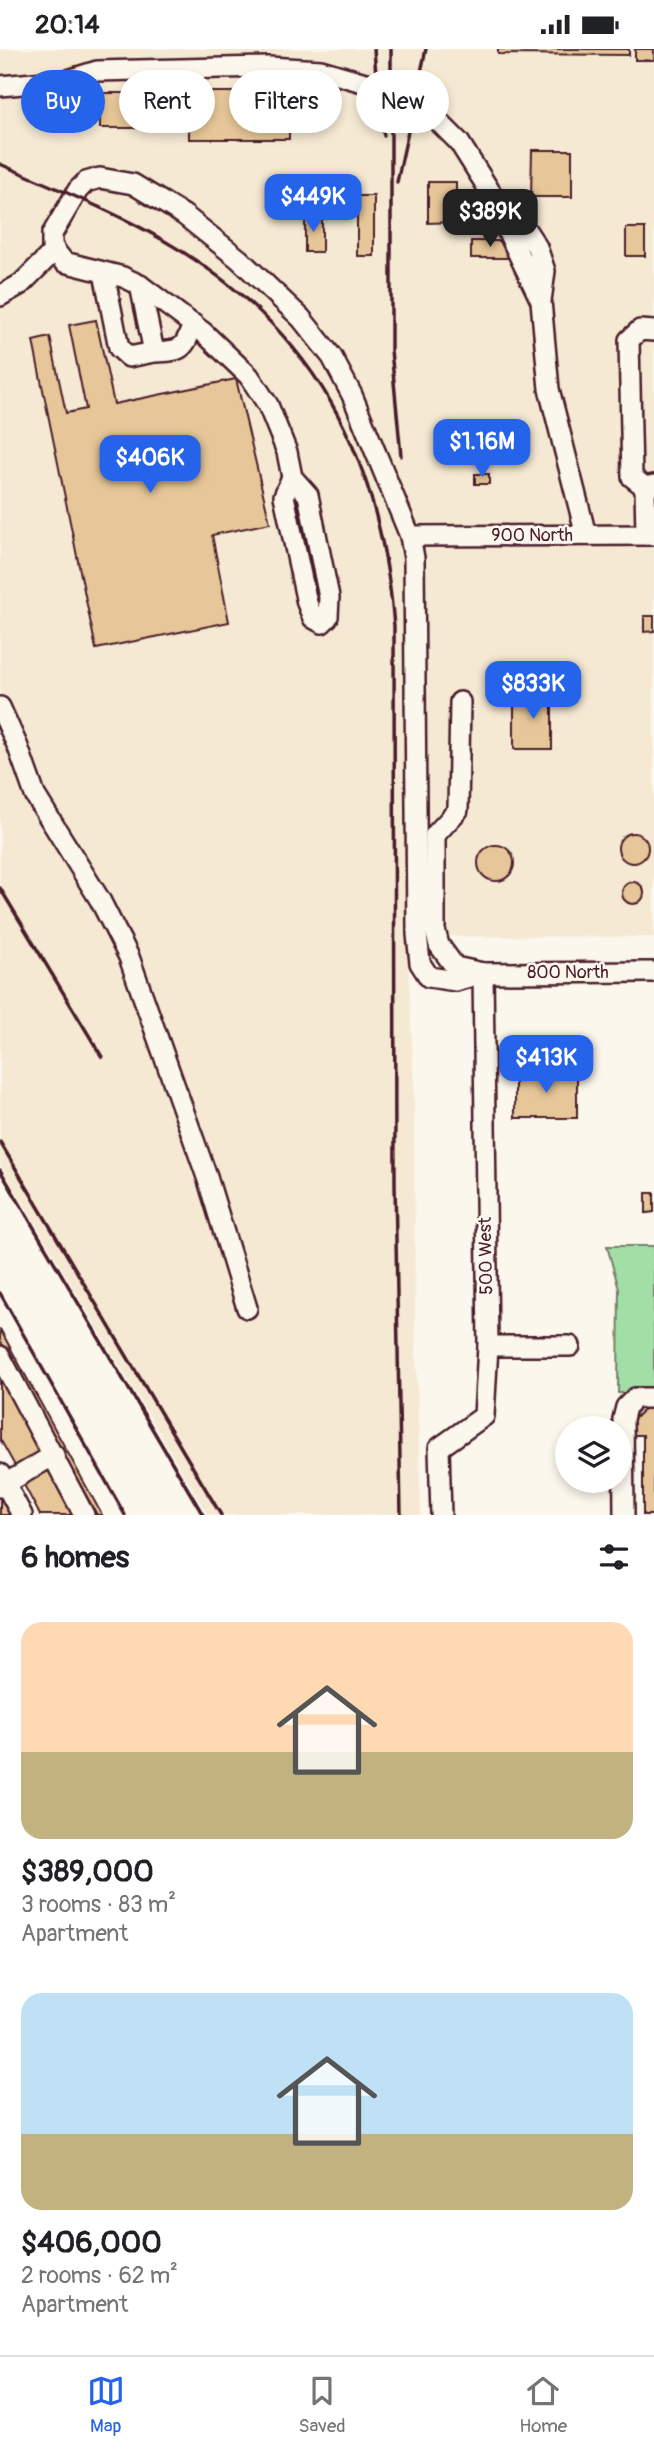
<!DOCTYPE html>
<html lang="en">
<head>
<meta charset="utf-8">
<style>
  :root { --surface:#fff; --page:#f6f6f6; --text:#202124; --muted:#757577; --line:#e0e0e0; --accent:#2563eb }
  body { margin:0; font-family:Pangolin,sans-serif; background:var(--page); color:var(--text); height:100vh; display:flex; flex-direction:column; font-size:26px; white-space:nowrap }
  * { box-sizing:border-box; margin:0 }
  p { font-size:23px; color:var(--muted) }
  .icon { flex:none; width:38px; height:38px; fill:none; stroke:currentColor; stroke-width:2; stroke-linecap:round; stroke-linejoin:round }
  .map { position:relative; height:1466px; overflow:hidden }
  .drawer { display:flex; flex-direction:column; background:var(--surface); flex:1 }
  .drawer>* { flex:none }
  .guide { position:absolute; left:21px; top:21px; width:612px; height:63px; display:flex; gap:14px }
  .controls { position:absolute; left:555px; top:1367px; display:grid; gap:14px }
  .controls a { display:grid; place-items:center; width:77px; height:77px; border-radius:50%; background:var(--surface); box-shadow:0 4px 10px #0003; font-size:35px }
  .price { position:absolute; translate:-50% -60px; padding:0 16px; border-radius:14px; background:var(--accent); color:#fff; font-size:23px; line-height:46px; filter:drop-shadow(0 2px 4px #0008) }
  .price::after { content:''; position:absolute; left:50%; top:42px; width:21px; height:16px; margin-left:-10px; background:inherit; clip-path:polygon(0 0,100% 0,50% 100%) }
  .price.current { background:#222; color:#fff }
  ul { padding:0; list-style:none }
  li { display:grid; align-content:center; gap:14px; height:371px; padding:0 21px }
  li span { display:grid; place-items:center; height:217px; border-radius:21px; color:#555 }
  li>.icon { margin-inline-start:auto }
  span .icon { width:126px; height:126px; fill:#fffc; stroke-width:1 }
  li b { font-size:30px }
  h2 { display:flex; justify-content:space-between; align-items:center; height:84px; padding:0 21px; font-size:30px }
  .chip { padding:0 24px; border-radius:32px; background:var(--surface); box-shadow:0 4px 10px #0003; font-size:24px; line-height:63px }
  .chip.current { background:var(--accent); color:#fff }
  .status { display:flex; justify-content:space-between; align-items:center; height:49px; padding:0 35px; background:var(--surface); direction:ltr }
  .status svg { height:19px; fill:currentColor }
  .dock { display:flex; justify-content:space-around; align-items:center; height:98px; border-top:2px solid var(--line); background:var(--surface); font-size:19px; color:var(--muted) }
  .dock a { display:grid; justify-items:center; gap:4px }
  .dock .current { color:var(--accent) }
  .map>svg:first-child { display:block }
</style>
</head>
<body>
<div class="status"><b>20:14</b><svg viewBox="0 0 49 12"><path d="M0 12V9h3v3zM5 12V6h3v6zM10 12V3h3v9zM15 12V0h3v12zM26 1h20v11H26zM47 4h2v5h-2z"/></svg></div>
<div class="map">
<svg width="654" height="1466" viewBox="0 0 654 1466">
  <rect width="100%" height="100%" fill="#fbf7ec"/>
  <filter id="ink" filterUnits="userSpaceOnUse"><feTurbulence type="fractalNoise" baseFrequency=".0143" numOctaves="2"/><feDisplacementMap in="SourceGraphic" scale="14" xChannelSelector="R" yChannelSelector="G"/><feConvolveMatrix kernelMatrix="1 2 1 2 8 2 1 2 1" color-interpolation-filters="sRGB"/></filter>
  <g filter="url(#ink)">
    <polygon fill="#f5e9d3" points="0,0 654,0 654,888 428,887 407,885 414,1035 415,1270 421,1466 208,1466 0,1115"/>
    <polygon fill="#a2dfa6" stroke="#767f68" stroke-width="2" points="607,1197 654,1197 654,1344 618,1344 619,1240"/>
    <g fill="#e7c799" stroke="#4a1f2b" stroke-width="2">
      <polygon points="498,0 629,0 629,6 498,5"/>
      <rect x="635" y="0" width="19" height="11"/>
      <rect x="189" y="43" width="100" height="47"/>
      <rect x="100" y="44" width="57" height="35"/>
      <polygon points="532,101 572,101 572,148 531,148"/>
      <polygon points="428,133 456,133 456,173 428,174"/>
      <rect x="357" y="147" width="17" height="60"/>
      <rect x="305" y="167" width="17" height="36"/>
      <rect x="626" y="179" width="19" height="28"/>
      <rect x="471" y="192" width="37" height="17"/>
      <polygon points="96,271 114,355 236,330 270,474 212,486 229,573 96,600 33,292 50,288 66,364 86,360 69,276"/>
      <rect x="475" y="425" width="14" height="10"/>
      <polygon points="644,567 654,567 654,582 644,583"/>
      <rect x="514" y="644" width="38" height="56"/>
      <circle cx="633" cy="799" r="15"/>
      <circle cx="496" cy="814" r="18"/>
      <circle cx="633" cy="844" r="11"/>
      <rect x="515" y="1024" width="62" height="45"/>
      <polygon points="646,1144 654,1144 654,1163 646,1164"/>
      <polygon points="0,1280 102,1466 97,1466 0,1291"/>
      <polygon points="0,1320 44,1401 15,1417 0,1390"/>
      <polygon points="645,1359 654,1359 654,1466 643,1466 643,1386 633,1386 633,1371"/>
      <polygon points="53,1419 78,1466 40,1466 23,1434"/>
      <polygon points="0,1447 5,1447 15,1466 0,1466"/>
    </g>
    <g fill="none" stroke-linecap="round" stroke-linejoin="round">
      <defs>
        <g id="minor">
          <polyline points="0,37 68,31 97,22 268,18 321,21 376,37 426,60 459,93 503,163"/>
          <polyline points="104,224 119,299 129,308 154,303 140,236"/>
          <polyline points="0,247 21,235 55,201"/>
          <polyline points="541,252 506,179 503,163 520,172 537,198 545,222 541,252 549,340 586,486"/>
          <polyline points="654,282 640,281 629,291 632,428 645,438 654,436"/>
          <path d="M154,303C182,302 184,301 193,275"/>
          <polyline points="292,428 284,447 307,554 313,569 322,574 328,568 329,548 308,446 292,428 287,403 268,356 249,327 203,283 140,236 123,228 64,213 52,198 52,185 78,141 86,133 100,129 133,135 184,166 239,210 301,269 332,308 352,346 410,487 414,509 417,885 420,914 429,928 456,932 483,924"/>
          <polyline points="645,438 646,486"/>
          <polyline points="410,487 654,486"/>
          <polyline points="460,653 458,761 435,786 435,881 439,896 455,918 483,924 654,923"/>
          <polyline points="0,658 18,698 35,746 100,851 129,908 207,1128 247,1259"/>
          <polyline points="488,1297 570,1297"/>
          <polyline points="0,1307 84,1466"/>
          <polyline points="0,1425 22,1466"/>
          <polyline points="0,1438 54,1406"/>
          <polyline points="441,1466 439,1399 484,1367 488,1297 483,924"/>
          <polyline points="624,1466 623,1370 626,1358 635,1349 654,1349"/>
        </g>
      </defs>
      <use href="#minor" stroke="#4a1f2b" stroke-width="24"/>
      <use href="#minor" stroke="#fbf7ec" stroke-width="19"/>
      <g stroke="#4a1f2b" stroke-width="3.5">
        <polyline points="374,0 378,52 384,87"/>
        <polyline points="391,0 391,301 401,407"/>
        <path d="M0,115C55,139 111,161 163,191C316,279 380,406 394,577L395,1135L401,1466"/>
        <polyline points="397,133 426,0"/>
        <polyline points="0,839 102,1008"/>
        <polyline points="0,1093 221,1466"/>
        <polyline points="0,1121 203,1466"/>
        <polyline points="0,1244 125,1466"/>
      </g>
    </g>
  </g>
  <g text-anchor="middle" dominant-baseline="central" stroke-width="5" stroke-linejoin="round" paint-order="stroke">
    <g font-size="18" fill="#4a1f2b" stroke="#fbf7ec">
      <text x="532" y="486">900 North</text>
      <text x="568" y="923">800 North</text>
      <text transform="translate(486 1207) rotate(-91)">500 West</text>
    </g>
  </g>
</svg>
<div class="controls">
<a><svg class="icon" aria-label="layers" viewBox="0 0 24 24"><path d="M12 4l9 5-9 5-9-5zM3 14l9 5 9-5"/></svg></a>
</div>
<b class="price" style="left:313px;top:185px">$449K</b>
<b class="price current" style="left:490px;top:200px">$389K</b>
<b class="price" style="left:482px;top:430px">$1.16M</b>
<b class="price" style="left:150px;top:446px">$406K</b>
<b class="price" style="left:533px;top:672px">$833K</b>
<b class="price" style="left:546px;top:1046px">$413K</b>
<div class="guide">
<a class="chip current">Buy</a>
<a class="chip">Rent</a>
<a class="chip">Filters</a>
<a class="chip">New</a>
</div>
</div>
<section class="drawer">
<h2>6 homes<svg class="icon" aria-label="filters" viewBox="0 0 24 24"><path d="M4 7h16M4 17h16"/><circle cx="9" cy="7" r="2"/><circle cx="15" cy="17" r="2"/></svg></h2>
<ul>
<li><span style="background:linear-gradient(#ffd9b3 60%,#c2b280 0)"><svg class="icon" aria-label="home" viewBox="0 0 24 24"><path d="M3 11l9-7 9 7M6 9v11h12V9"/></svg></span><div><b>$389,000</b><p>3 rooms · 83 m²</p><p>Apartment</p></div></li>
<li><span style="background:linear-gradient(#bfe0f5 65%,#c2b280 0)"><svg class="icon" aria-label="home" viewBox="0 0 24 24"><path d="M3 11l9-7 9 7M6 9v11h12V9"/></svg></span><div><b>$406,000</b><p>2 rooms · 62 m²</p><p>Apartment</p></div></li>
</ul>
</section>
<nav class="dock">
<a class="current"><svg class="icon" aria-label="map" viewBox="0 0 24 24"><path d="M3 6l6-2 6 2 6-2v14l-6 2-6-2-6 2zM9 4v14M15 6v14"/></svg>Map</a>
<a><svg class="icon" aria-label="saved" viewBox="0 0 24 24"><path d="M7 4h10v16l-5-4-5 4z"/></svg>Saved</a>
<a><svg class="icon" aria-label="home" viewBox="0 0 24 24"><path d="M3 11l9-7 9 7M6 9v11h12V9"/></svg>Home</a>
</nav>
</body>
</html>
